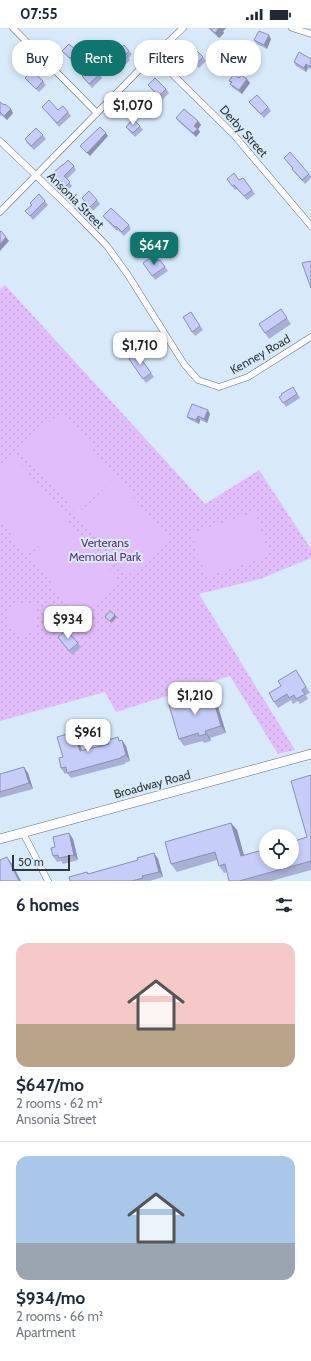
<!DOCTYPE html>
<html lang="en">
<head>
<meta charset="utf-8">
<style>
  :root { --surface:#fff; --page:#f2f2f3; --text:#1f2937; --muted:#747a83; --line:#e0e1e3; --accent:#0f766e }
  body { margin:0; font-family:Cabin,sans-serif; background:var(--page); color:var(--text); height:100vh; display:flex; flex-direction:column; font-size:15px; white-space:nowrap }
  * { box-sizing:border-box; margin:0 }
  p { font-size:13px; color:var(--muted) }
  .icon { flex:none; width:22px; height:22px; fill:none; stroke:currentColor; stroke-width:2; stroke-linecap:round; stroke-linejoin:round }
  .map { position:relative; height:853px; overflow:hidden }
  .panel { display:flex; flex-direction:column; background:var(--surface); flex:1 }
  .panel>* { flex:none }
  .top-card { position:absolute; left:12px; top:12px; width:287px; height:36px; display:flex; gap:8px }
  .tools { position:absolute; left:259px; top:801px; display:grid; gap:8px }
  .tools a { display:grid; place-items:center; width:40px; height:40px; border-radius:50%; background:var(--surface); box-shadow:0 2px 6px #0003; font-size:20px }
  .scale { position:absolute; left:12px; bottom:10px; width:58px; box-sizing:border-box; padding-left:4px; border:2px solid #30373d; border-top:0; font-size:11px; line-height:14px; white-space:nowrap; color:#30373d; -webkit-text-stroke:3px #d8eafa; paint-order:stroke }
  .price { position:absolute; translate:-50% -34px; padding:0 9px; border-radius:8px; background:#fff; color:#222; font-size:13px; line-height:26px; filter:drop-shadow(0 1px 2px #0008) }
  .price::after { content:''; position:absolute; left:50%; top:24px; width:12px; height:9px; margin-left:-6px; background:inherit; clip-path:polygon(0 0,100% 0,50% 100%) }
  .price.on { background:var(--accent); color:#fff }
  ul { padding:0; list-style:none }
  li { display:grid; align-content:center; gap:8px; height:212px; padding:0 16px }
  li+li { border-top:1px solid var(--line) }
  li span { display:grid; place-items:center; height:124px; border-radius:12px; color:#555 }
  li>.icon { margin-inline-start:auto }
  span .icon { width:72px; height:72px; fill:#fffc; stroke-width:1 }
  li b { font-size:17px }
  h2 { display:flex; justify-content:space-between; align-items:center; height:48px; padding:0 16px; font-size:17px }
  .tag { padding:0 14px; border-radius:16px; background:var(--surface); box-shadow:0 2px 6px #0003; font-size:14px; line-height:36px }
  .tag.on { background:var(--accent); color:#fff }
  .status { display:flex; justify-content:space-between; align-items:center; height:28px; padding:0 20px; background:var(--surface); direction:ltr }
  .status svg { height:11px; fill:currentColor }
  .map>svg:first-child { display:block }
</style>
</head>
<body>
<div class="status"><b>07:55</b><svg viewBox="0 0 49 12"><path d="M0 12V9h3v3zM5 12V6h3v6zM10 12V3h3v9zM15 12V0h3v12zM26 1h20v11H26zM47 4h2v5h-2z"/></svg></div>
<div class="map">
<svg width="311" height="853" viewBox="0 0 311 853">
  <defs>
    <pattern id="grass-dots" width="8" height="8" patternUnits="userSpaceOnUse"><rect width="8" height="8" fill="#e2bdfb"/><path d="M2 2h.1M6 6h.1" fill="none" stroke="#c2a3d8" stroke-width="1.8" stroke-linecap="round"/></pattern>
  </defs>
  <rect width="100%" height="100%" fill="#d8eafa"/>
  <polygon fill="url(#grass-dots)" points="5,257 205,476 259,442 311,521 311,530 260,551 199,566 295,722 278,726 230,648 116,684 105,664 0,693 0,261"/>
  <g fill="#e2bdfb">
    <polygon points="61,384 117,449 76,485 20,420"/>
    <polygon points="13,427 69,491 28,527 0,494 0,438"/>
    <polygon points="118,451 170,512 129,547 77,486"/>
    <polygon points="255,484 270,528 206,549 191,505"/>
    <polygon points="69,494 121,554 80,589 29,529"/>
    <polygon points="11,577 35,578 36,604 19,608 6,593"/>
  </g>
  <g fill="none" stroke-linecap="round" stroke-linejoin="round">
    <defs>
      <g id="street">
        <polyline points="13,0 97,85"/>
        <polyline points="292,0 311,6"/>
        <polyline points="154,28 234,107 311,198"/>
        <polyline points="0,113 72,182 107,218 128,247 184,336 198,352 219,359 248,349 311,309"/>
        <polyline points="0,184 140,41 183,0"/>
        <polyline points="23,805 48,853"/>
      </g>
      <polyline id="secondary" points="0,811 311,726"/>
    </defs>
    <use href="#street" stroke="#5e6d7b" stroke-width="7"/>
    <use href="#secondary" stroke="#5e6d7b" stroke-width="10"/>
    <use href="#street" stroke="#fff" stroke-width="6"/>
    <use href="#secondary" stroke="#fff" stroke-width="9"/>
  </g>
  <g fill="#aab0d5">
    <polygon points="208,0 226,0 223,3 224,5 219,10"/>
    <polygon points="271,11 267,21 257,16 254,12"/>
    <polygon points="62,23 77,23 80,27 72,34 65,26"/>
    <polygon points="129,23 132,26 129,30 130,32 124,38 121,35 117,39 110,31"/>
    <polygon points="187,27 203,29 206,33 199,40 189,31"/>
    <polygon points="311,31 311,41 308,40 306,44 296,38 294,34"/>
    <polygon points="101,37 104,41 99,45 102,50 92,60 82,48"/>
    <polygon points="25,50 43,53 46,57 39,64 28,54"/>
    <polygon points="239,50 250,55 242,66 233,60 230,56 231,55 229,53"/>
    <polygon points="148,57 166,61 169,65 162,72 151,61"/>
    <polygon points="0,74 13,85 7,92 1,87 0,88"/>
    <polygon points="249,74 268,79 271,83 264,90 252,78"/>
    <polygon points="142,76 145,80 132,92 122,81"/>
    <polygon points="42,79 68,84 71,88 59,99 45,82"/>
    <polygon points="176,90 198,93 201,97 198,101 200,104 196,109 179,94"/>
    <polygon points="140,98 143,102 135,109 129,103 126,99"/>
    <polygon points="43,107 46,111 34,122 27,115 25,111"/>
    <polygon points="284,130 309,146 311,148 311,150 305,156 294,144 292,141 292,140"/>
    <polygon points="63,137 74,138 76,142 67,151 72,158 68,162 55,149 53,145"/>
    <polygon points="243,150 255,166 247,172 237,161 235,162 227,151 239,152"/>
    <polygon points="82,170 97,172 100,176 93,183"/>
    <polygon points="45,173 48,177 33,192 25,183 31,177 30,175"/>
    <polygon points="103,188 129,197 131,201 124,208 118,202 117,203 106,192"/>
    <polygon points="160,232 168,243 155,252 143,235 158,233"/>
    <polygon points="281,281 291,296 269,311 259,296"/>
    <polygon points="191,284 203,302 195,308 192,304"/>
    <polygon points="137,325 154,349 146,355 129,331"/>
    <polygon points="293,359 300,370 286,379 279,369"/>
    <polygon points="210,386 207,395 200,392 199,396 190,392 187,389"/>
    <polygon points="58,609 78,615 81,619 72,627"/>
    <polygon points="300,648 310,665 306,667 308,671 300,676 298,673 293,676 291,672 278,680 274,674"/>
    <polygon points="216,672 226,705 210,710 211,713 204,715 203,713 184,718 179,711"/>
    <polygon points="74,704 78,710 82,723 120,713 126,718 130,733 125,735 125,736 71,750 67,745 65,746 61,740 63,729"/>
    <polygon points="28,745 33,761 0,770 0,746"/>
    <polygon points="311,747 311,842 271,853 229,853 227,844 224,845 219,838 217,832 177,844 171,836 231,795 237,802 244,827 307,809"/>
    <polygon points="69,805 73,811 78,832 63,836 61,833 57,834 53,828 55,819"/>
    <polygon points="154,825 158,831 163,849 150,853 70,853 87,844 88,846 138,832"/>
  </g>
  <g fill="#8b90ae">
    <polygon points="219,0 226,0 223,3 224,5 219,10 215,5"/>
    <polygon points="269,7 271,11 267,21 264,17"/>
    <polygon points="306,36 308,40 306,44 304,40"/>
    <polygon points="247,51 250,55 242,66 239,62"/>
    <polygon points="11,81 13,85 7,92 4,88"/>
    <polygon points="198,93 201,97 198,101 200,104 196,109 193,105 194,98"/>
    <polygon points="106,105 108,108 90,128 87,125"/>
    <polygon points="6,209 9,213 0,223 0,216"/>
    <polygon points="208,382 210,386 207,395 204,391"/>
    <polygon points="198,388 200,392 199,396 196,392"/>
    <polygon points="115,587 117,589 111,595 110,593"/>
    <polygon points="211,664 216,672 226,705 221,698"/>
    <polygon points="205,703 210,710 211,713 206,706"/>
    <polygon points="74,704 78,710 84,729 80,723"/>
    <polygon points="122,712 126,718 130,733 126,727"/>
    <polygon points="24,739 28,745 33,761 29,755"/>
    <polygon points="231,795 237,802 246,835 241,828"/>
    <polygon points="69,805 73,811 78,832 74,827"/>
    <polygon points="154,825 158,831 163,849 159,844"/>
    <polygon points="7,829 12,836 21,853 19,853"/>
  </g>
  <g fill="#c6cdf8" stroke="#8b90ae">
    <polygon points="210,0 219,0 215,5"/>
    <polygon points="259,3 269,7 264,17 254,12"/>
    <polygon points="69,16 77,23 70,30 62,23"/>
    <polygon points="124,17 129,23 126,26 128,28 121,34 118,31 114,35 110,31"/>
    <polygon points="194,20 203,29 196,36 187,27"/>
    <polygon points="299,24 311,31 311,39 306,36 304,40 294,34"/>
    <polygon points="96,32 101,37 96,42 100,46 89,56 82,48 92,39 91,37"/>
    <polygon points="32,43 43,53 36,61 25,50"/>
    <polygon points="234,46 239,50 241,47 247,51 239,62 230,56 232,54 229,53"/>
    <polygon points="155,50 166,61 159,68 148,57"/>
    <polygon points="257,67 268,79 261,86 249,74"/>
    <polygon points="135,69 142,76 129,88 122,81"/>
    <polygon points="49,72 58,82 63,78 68,84 57,95 42,79"/>
    <polygon points="0,74 4,77 5,76 11,81 4,88 0,84"/>
    <polygon points="184,81 198,93 194,98 198,101 193,105 176,90"/>
    <polygon points="133,91 140,98 133,105 126,99"/>
    <polygon points="100,99 106,105 87,125 80,118"/>
    <polygon points="36,100 43,107 31,118 25,111"/>
    <polygon points="290,124 309,146 302,152 292,141 293,140 284,130"/>
    <polygon points="68,132 74,138 64,148 70,154 66,158 53,145 62,137 63,137"/>
    <polygon points="234,145 239,152 243,150 252,162 244,168 234,157 232,158 227,151"/>
    <polygon points="89,163 97,172 90,179 82,170"/>
    <polygon points="39,166 45,173 30,188 25,183 32,177 30,175"/>
    <polygon points="111,180 129,197 122,204 116,198 115,199 103,188"/>
    <polygon points="1,203 6,209 0,216 0,204"/>
    <polygon points="151,229 153,231 155,229 158,233 160,232 165,239 152,248 143,235"/>
    <polygon points="311,233 311,260 302,235"/>
    <polygon points="281,281 287,290 265,305 259,296"/>
    <polygon points="191,284 200,298 192,304 183,289"/>
    <polygon points="137,325 151,345 143,351 129,331"/>
    <polygon points="293,359 297,366 283,375 279,369 282,367 281,366"/>
    <polygon points="192,376 208,382 204,391 198,388 196,392 187,389"/>
    <polygon points="110,583 115,587 110,593 105,589"/>
    <polygon points="66,602 78,615 69,623 58,609"/>
    <polygon points="296,642 306,659 302,662 305,666 296,671 294,667 289,670 287,666 274,674 269,665 281,658 278,653"/>
    <polygon points="211,664 221,698 205,703 206,706 199,708 198,705 179,711 169,677"/>
    <polygon points="74,704 80,723 109,716 108,712 118,709 119,713 122,712 126,727 121,729 121,730 67,745 66,739 61,740 59,730 63,729 57,709"/>
    <polygon points="24,739 29,755 0,764 0,746"/>
    <polygon points="311,747 311,833 239,853 229,853 225,836 219,838 215,824 171,836 165,814 231,795 241,828 266,821 266,834 292,834 292,814 307,809 291,753"/>
    <polygon points="69,805 74,827 59,830 58,827 53,828 51,820 55,819 53,809"/>
    <polygon points="154,825 159,844 142,848 143,850 132,853 70,853 69,849 87,844 88,846 138,832 137,830"/>
    <polygon points="7,829 19,853 0,853 0,832"/>
  </g>
  <g text-anchor="middle" dominant-baseline="central" stroke-width="4" stroke-linejoin="round" paint-order="stroke">
    <g font-size="12" fill="#30373d" stroke="#d8eafa">
      <text transform="translate(244 103) rotate(48)">Derby Street</text>
      <text transform="translate(76 172) rotate(45)">Ansonia Street</text>
      <text transform="translate(260 326) rotate(-30)">Kenney Road</text>
      <text transform="translate(152 756) rotate(-15)">Broadway Road</text>
    </g>
    <g font-size="12" fill="#5f2f7b" stroke="#d8eafa">
      <text x="105" y="514">Verterans<tspan x="105" dy="14">Memorial Park</tspan></text>
    </g>
  </g>
</svg>
<div class="tools">
<a><svg class="icon" aria-label="locate" viewBox="0 0 24 24"><circle cx="12" cy="12" r="6"/><path d="M12 2v4M12 18v4M2 12h4M18 12h4"/></svg></a>
</div>
<div class="scale">50 m</div>
<b class="price" style="left:133px;top:98px">$1,070</b>
<b class="price on" style="left:154px;top:238px">$647</b>
<b class="price" style="left:140px;top:338px">$1,710</b>
<b class="price" style="left:68px;top:612px">$934</b>
<b class="price" style="left:195px;top:688px">$1,210</b>
<b class="price" style="left:88px;top:725px">$961</b>
<div class="top-card">
<a class="tag">Buy</a>
<a class="tag on">Rent</a>
<a class="tag">Filters</a>
<a class="tag">New</a>
</div>
</div>
<section class="panel">
<h2>6 homes<svg class="icon" aria-label="filters" viewBox="0 0 24 24"><path d="M4 7h16M4 17h16"/><circle cx="9" cy="7" r="2"/><circle cx="15" cy="17" r="2"/></svg></h2>
<ul>
<li><span style="background:linear-gradient(#f6c9c9 65%,#b9a48a 0)"><svg class="icon" aria-label="home" viewBox="0 0 24 24"><path d="M3 11l9-7 9 7M6 9v11h12V9"/></svg></span><div><b>$647/mo</b><p>2 rooms · 62 m²</p><p>Ansonia Street</p></div></li>
<li><span style="background:linear-gradient(#a9c7e8 70%,#9aa5b1 0)"><svg class="icon" aria-label="home" viewBox="0 0 24 24"><path d="M3 11l9-7 9 7M6 9v11h12V9"/></svg></span><div><b>$934/mo</b><p>2 rooms · 66 m²</p><p>Apartment</p></div></li>
</ul>
</section>
</body>
</html>
